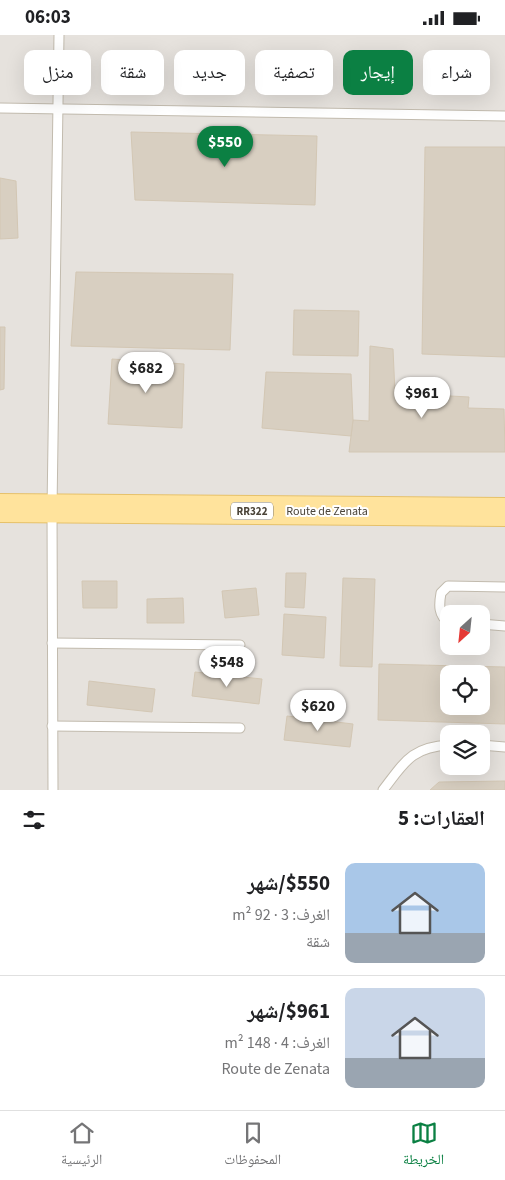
<!DOCTYPE html>
<html lang="ar">
<head>
<meta charset="utf-8">
<style>
  :root { --surface:#fff; --page:#f6f6f6; --text:#202124; --muted:#757577; --line:#e0e0e0; --accent:#0b8043 }
  body { margin:0; font-family:"Source Sans 3","Noto Naskh Arabic",sans-serif; background:var(--page); color:var(--text); direction:rtl; height:100vh; display:flex; flex-direction:column; font-size:19px; white-space:nowrap }
  * { box-sizing:border-box; margin:0 }
  p { font-size:16px; color:var(--muted) }
  .icon { flex:none; width:28px; height:28px; fill:none; stroke:currentColor; stroke-width:2; stroke-linecap:round; stroke-linejoin:round }
  .map { position:relative; height:755px; overflow:hidden; direction:ltr }
  .drawer { display:flex; flex-direction:column; background:var(--surface); flex:1 }
  .drawer>* { flex:none }
  .guide { position:absolute; left:15px; top:15px; width:475px; height:45px; direction:rtl; display:flex; gap:10px }
  .needle { width:32px; rotate:207deg }
  .controls { position:absolute; left:440px; top:570px; display:grid; gap:10px }
  .controls a { display:grid; place-items:center; width:50px; height:50px; border-radius:10px; background:var(--surface); box-shadow:0 5px 20px #0002; font-size:25px }
  .price { position:absolute; translate:-50% -42px; padding:0 11px; border-radius:18px; background:#fff; color:#222; font-size:16px; line-height:32px; filter:drop-shadow(0 1px 2px #0008) }
  .price::after { content:''; position:absolute; left:50%; top:30px; width:15px; height:11px; margin-left:-8px; background:inherit; clip-path:polygon(0 0,100% 0,50% 100%) }
  .price.on { background:var(--accent); color:#fff }
  ul { padding:0; list-style:none }
  li { display:flex; align-items:center; gap:15px; height:125px; padding:0 20px }
  li+li { border-top:1px solid var(--line) }
  li span { display:grid; place-items:center; flex:none; width:140px; height:100px; border-radius:10px; color:#555 }
  li>.icon { margin-inline-start:auto }
  span .icon { width:60px; height:60px; fill:#fffc; stroke-width:1 }
  li b { font-size:21px }
  h2 { display:flex; justify-content:space-between; align-items:center; height:60px; padding:0 20px; font-size:21px }
  .chip { padding:0 18px; border-radius:10px; background:var(--surface); box-shadow:0 5px 20px #0002; font-size:18px; line-height:45px }
  .chip.on { background:var(--accent); color:#fff }
  .status { display:flex; justify-content:space-between; align-items:center; height:35px; padding:0 25px; background:var(--surface); direction:ltr }
  .status svg { height:14px; fill:currentColor }
  .tab-bar { display:flex; justify-content:space-around; align-items:center; height:70px; border-top:1px solid var(--line); background:var(--surface); font-size:14px; color:var(--muted) }
  .tab-bar a { display:grid; justify-items:center; gap:2px }
  .tab-bar .on { color:var(--accent) }
  .map>svg:first-child { display:block }
</style>
</head>
<body>
<div class="status"><b>06:03</b><svg viewBox="0 0 49 12"><path d="M0 12V9h3v3zM5 12V6h3v6zM10 12V3h3v9zM15 12V0h3v12zM26 1h20v11H26zM47 4h2v5h-2z"/></svg></div>
<div class="map">
<svg width="505" height="755" viewBox="0 0 505 755">
  <rect width="100%" height="100%" fill="#f6f3ec"/>
  <path fill="#e6e2dd" fill-rule="evenodd" d="M0,0H505V755H0ZM449,579H481V611H449ZM449,639H481V671H449ZM449,699H481V731H449Z"/>
  <g fill="#d8cfc1" stroke="#d3c7b4" fill-rule="evenodd">
    <polygon points="131,97 317,101 315,170 135,165"/>
    <polygon points="425,112 505,112 505,322 422,319"/>
    <polygon points="0,143 16,146 18,203 0,204"/>
    <polygon points="76,237 233,239 230,315 71,311"/>
    <polygon points="294,275 359,276 358,321 293,320"/>
    <polygon points="0,292 5,292 4,354 0,355"/>
    <polygon points="370,311 393,314 395,358 469,362 468,373 504,374 505,417 349,417 353,385 369,386"/>
    <polygon points="112,324 184,329 182,393 108,389"/>
    <polygon points="266,337 351,339 353,385 351,401 262,393"/>
    <polygon points="286,538 306,538 304,573 285,572"/>
    <polygon points="343,543 375,544 372,632 340,631"/>
    <polygon points="82,546 117,546 117,573 83,573"/>
    <polygon points="256,553 259,580 225,583 222,556"/>
    <polygon points="183,563 184,588 147,588 147,564"/>
    <polygon points="284,579 326,582 324,623 282,620"/>
    <path d="M379,629L505,632V689L378,685ZM449,639H481V671H449Z"/>
    <polygon points="195,637 262,644 259,669 192,661"/>
    <polygon points="89,646 155,654 152,677 87,670"/>
    <polygon points="287,681 353,689 350,712 284,705"/>
    <polygon points="505,746 505,755 430,755 439,747"/>
  </g>
  <g fill="none" stroke-linecap="round" stroke-linejoin="round">
    <defs>
      <g id="lane">
        <polyline points="0,73 505,81"/>
        <path d="M449,587C438,581 439,569 441,558L448,551L505,552"/>
        <polyline points="481,589 505,591"/>
        <polyline points="52,608 240,610"/>
        <polyline points="52,691 240,693"/>
        <polyline points="481,710 505,712"/>
        <polyline points="53,755 52,474 59,0"/>
        <path d="M383,755C404,728 411,712 449,710"/>
      </g>
      <polyline id="primary" points="0,473 505,477"/>
    </defs>
    <use href="#lane" stroke="#c2bbae" stroke-width="11"/>
    <use href="#primary" stroke="#e6c16a" stroke-width="30"/>
    <use href="#lane" stroke="#fff" stroke-width="9"/>
    <use href="#primary" stroke="#ffe39c" stroke-width="28"/>
  </g>
  <g text-anchor="middle" dominant-baseline="central" stroke-width="4" stroke-linejoin="round" paint-order="stroke">
    <rect fill="#fff" stroke="#817c74" stroke-width="1" x="231" y="467.5" width="42" height="17" rx="4"/>
    <g font-size="11" font-weight="bold" fill="#4b4439">
      <text x="252" y="476">RR322</text>
    </g>
    <g font-size="12" fill="#4b4439" stroke="#fff">
      <text x="327" y="476">Route de Zenata</text>
    </g>
  </g>
</svg>
<div class="controls">
<a><svg class="needle" viewBox="-14 -14 28 28"><path d="M0-13l5 13h-10z" fill="#e53935"/><path d="M0 13l5-13h-10z" fill="#757577"/></svg></a>
<a><svg class="icon" aria-label="locate" viewBox="0 0 24 24"><circle cx="12" cy="12" r="6"/><path d="M12 2v4M12 18v4M2 12h4M18 12h4"/></svg></a>
<a><svg class="icon" aria-label="layers" viewBox="0 0 24 24"><path d="M12 4l9 5-9 5-9-5zM3 14l9 5 9-5"/></svg></a>
</div>
<b class="price on" style="left:225px;top:133px">$550</b>
<b class="price" style="left:146px;top:359px">$682</b>
<b class="price" style="left:422px;top:384px">$961</b>
<b class="price" style="left:227px;top:653px">$548</b>
<b class="price" style="left:318px;top:697px">$620</b>
<div class="guide">
<a class="chip">شراء</a>
<a class="chip on">إيجار</a>
<a class="chip">تصفية</a>
<a class="chip">جديد</a>
<a class="chip">شقة</a>
<a class="chip">منزل</a>
</div>
</div>
<section class="drawer">
<h2>العقارات: 5<svg class="icon" aria-label="filters" viewBox="0 0 24 24"><path d="M4 7h16M4 17h16"/><circle cx="9" cy="7" r="2"/><circle cx="15" cy="17" r="2"/></svg></h2>
<ul>
<li><span style="background:linear-gradient(#a9c7e8 70%,#9aa5b1 0)"><svg class="icon" aria-label="home" viewBox="0 0 24 24"><path d="M3 11l9-7 9 7M6 9v11h12V9"/></svg></span><div><b>$550/شهر</b><p>الغرف: 3 · 92 m²</p><p>شقة</p></div></li>
<li><span style="background:linear-gradient(#c9d6e8 70%,#9aa5b1 0)"><svg class="icon" aria-label="home" viewBox="0 0 24 24"><path d="M3 11l9-7 9 7M6 9v11h12V9"/></svg></span><div><b>$961/شهر</b><p>الغرف: 4 · 148 m²</p><p>Route de Zenata</p></div></li>
</ul>
</section>
<nav class="tab-bar">
<a class="on"><svg class="icon" aria-label="map" viewBox="0 0 24 24"><path d="M3 6l6-2 6 2 6-2v14l-6 2-6-2-6 2zM9 4v14M15 6v14"/></svg>الخريطة</a>
<a><svg class="icon" aria-label="saved" viewBox="0 0 24 24"><path d="M7 4h10v16l-5-4-5 4z"/></svg>المحفوظات</a>
<a><svg class="icon" aria-label="home" viewBox="0 0 24 24"><path d="M3 11l9-7 9 7M6 9v11h12V9"/></svg>الرئيسية</a>
</nav>
</body>
</html>
